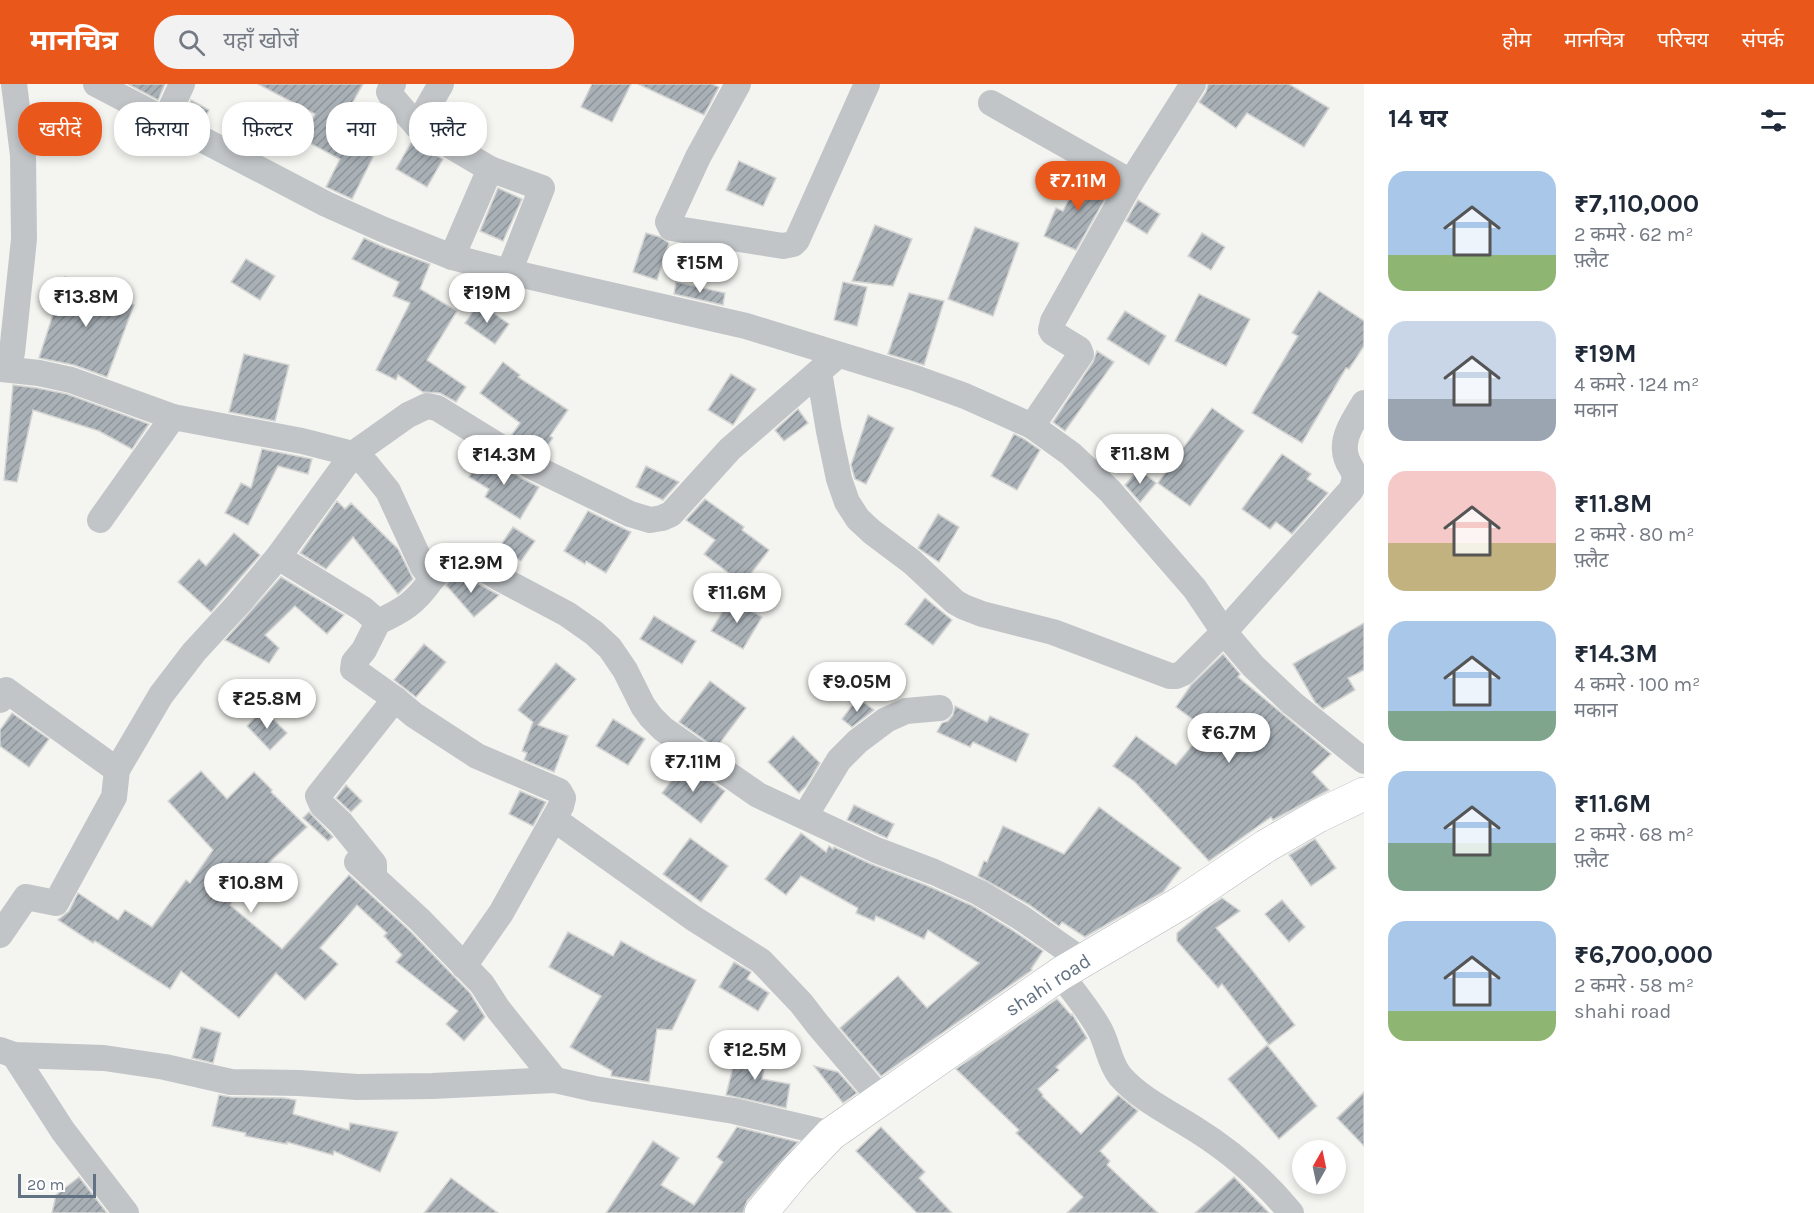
<!DOCTYPE html>
<html lang="hi">
<head>
<meta charset="utf-8">
<style>
  :root { --surface:#fff; --page:#f2f2f3; --text:#1f2937; --muted:#747a83; --accent:#e9571b }
  body { margin:0; font-family:Karla,"Noto Sans Devanagari",sans-serif; background:var(--page); color:var(--text); height:100vh; display:flex; flex-direction:column; font-size:22px; white-space:nowrap }
  * { box-sizing:border-box; margin:0 }
  p { font-size:20px; color:var(--muted) }
  .icon { flex:none; width:33px; height:33px; fill:none; stroke:currentColor; stroke-width:2; stroke-linecap:round; stroke-linejoin:round }
  .map { position:relative; flex:1; overflow:hidden }
  .side { display:flex; flex-direction:column; background:var(--surface); width:450px }
  .side>* { flex:none }
  .top-card { position:absolute; left:18px; top:18px; width:570px; height:54px; display:flex; gap:12px }
  .needle { width:39px; rotate:9deg }
  .controls { position:absolute; left:1292px; top:1056px; display:grid; gap:12px }
  .controls a { display:grid; place-items:center; width:54px; height:54px; border-radius:50%; background:var(--surface); box-shadow:0 3px 9px #0003; font-size:30px }
  .scale { position:absolute; left:18px; bottom:15px; width:78px; box-sizing:border-box; padding-left:6px; border:3px solid #627282; border-top:0; font-size:16px; line-height:21px; white-space:nowrap; color:#627282; -webkit-text-stroke:4px #fff; paint-order:stroke }
  .price { position:absolute; translate:-50% -51px; padding:0 14px; border-radius:21px; background:#fff; color:#222; font-size:20px; line-height:39px; filter:drop-shadow(0 2px 3px #0008) }
  .price::after { content:''; position:absolute; left:50%; top:36px; width:18px; height:14px; margin-left:-9px; background:inherit; clip-path:polygon(0 0,100% 0,50% 100%) }
  .price.selected { background:var(--accent); color:#fff }
  ul { padding:0; list-style:none }
  li { display:flex; align-items:center; gap:18px; height:150px; padding:0 24px }
  li span { display:grid; place-items:center; flex:none; width:168px; height:120px; border-radius:18px; color:#555 }
  li>.icon { margin-inline-start:auto }
  span .icon { width:72px; height:72px; fill:#fffc; stroke-width:1 }
  li b { font-size:26px }
  h2 { display:flex; justify-content:space-between; align-items:center; height:72px; padding:0 24px; font-size:26px }
  .tag { padding:0 21px; border-radius:24px; background:var(--surface); box-shadow:0 3px 9px #0003; font-size:21px; line-height:54px }
  .tag.selected { background:var(--accent); color:#fff }
  header { display:flex; align-items:center; gap:36px; box-sizing:border-box; height:84px; padding:0 30px; background:var(--accent); color:#fff }
  header strong { font-size:28px }
  nav { display:flex; gap:33px; margin-inline-start:auto; font-size:21px }
  .search { width:420px; height:54px; background:var(--page); display:flex; align-items:center; gap:15px; box-sizing:border-box; padding:0 21px; border-radius:24px; color:var(--muted); font-size:22px }
  main { display:flex; flex:1; min-height:0 }
  .map>svg:first-child { display:block }
</style>
</head>
<body>
<header>
<strong>मानचित्र</strong>
<div class="search"><svg class="icon" aria-label="search" viewBox="0 0 24 24"><circle cx="10" cy="10" r="6"/><path d="M15 15l6 6"/></svg>यहाँ खोजें</div>
<nav><a>होम</a><a>मानचित्र</a><a>परिचय</a><a>संपर्क</a></nav>
</header>
<main>
<div class="map">
<svg width="1364" height="1129" viewBox="0 0 1364 1129">
  <defs>
    <pattern id="building-hatch" width="6" height="6" patternUnits="userSpaceOnUse" patternTransform="scale(1.5)"><rect width="6" height="6" fill="#a9b1b7"/><path d="M-1 1l2-2M0 6l6-6M5 7l2-2" fill="none" stroke="#8d949a"/></pattern>
  </defs>
  <rect width="100%" height="100%" fill="#f4f4f0"/>
  <g fill="url(#building-hatch)" stroke="#d5d5d3" stroke-width="1.5">
    <polygon points="128,0 165,0 158,16"/>
    <polygon points="258,0 363,0 340,41 379,61 352,115 326,103 340,75 302,55 315,30"/>
    <polygon points="592,0 631,0 612,38 581,23"/>
    <polygon points="638,0 712,0 719,3 704,31"/>
    <polygon points="1208,0 1289,0 1329,24 1304,63 1247,29 1236,44 1199,18 1206,8"/>
    <polygon points="191,16 209,26 202,39 185,29"/>
    <polygon points="412,57 443,75 427,103 396,85"/>
    <polygon points="739,77 776,94 763,122 726,106"/>
    <polygon points="1083,88 1111,104 1076,166 1044,152 1056,124 1063,127"/>
    <polygon points="498,104 522,115 503,157 480,147"/>
    <polygon points="1138,116 1160,130 1147,150 1126,137"/>
    <polygon points="875,141 912,155 893,202 852,197"/>
    <polygon points="975,143 1019,159 993,232 948,215"/>
    <polygon points="646,149 660,153 669,159 657,196 633,188"/>
    <polygon points="1202,149 1225,163 1211,186 1188,172"/>
    <polygon points="364,154 386,164 430,180 420,205 457,227 427,276 466,303 456,318 440,309 423,308 398,291 396,296 376,286 410,219 393,212 399,198 352,175"/>
    <polygon points="246,175 275,192 260,216 231,198"/>
    <polygon points="65,193 102,204 101,209 134,221 107,293 74,281 39,274"/>
    <polygon points="676,198 725,209 723,221 674,210"/>
    <polygon points="843,198 867,203 857,242 834,236"/>
    <polygon points="1319,207 1364,237 1364,262 1349,285 1346,284 1302,359 1252,329 1298,252 1292,249"/>
    <polygon points="909,209 944,217 924,281 888,270"/>
    <polygon points="1199,210 1250,235 1226,282 1175,257"/>
    <polygon points="479,219 509,240 495,260 465,239"/>
    <polygon points="1125,227 1166,252 1149,281 1107,255"/>
    <polygon points="1097,267 1114,278 1065,347 1053,338 1093,278"/>
    <polygon points="244,270 289,281 275,337 229,328"/>
    <polygon points="503,278 520,291 518,293 568,326 550,352 553,354 541,370 511,352 520,339 480,309"/>
    <polygon points="731,290 756,305 733,341 708,326"/>
    <polygon points="13,301 37,304 67,310 149,340 132,365 99,347 33,326 17,398 4,396"/>
    <polygon points="1212,324 1244,347 1190,422 1158,399"/>
    <polygon points="798,325 808,339 784,357 775,346"/>
    <polygon points="868,331 894,344 866,400 855,395 851,381"/>
    <polygon points="1014,350 1024,355 1040,366 1017,406 991,392"/>
    <polygon points="262,365 312,375 308,390 278,382 248,441 225,429 241,399 251,404"/>
    <polygon points="482,370 523,395 539,403 520,435 485,413 489,405 469,393"/>
    <polygon points="1282,370 1311,390 1307,395 1328,409 1292,450 1276,438 1270,445 1242,425"/>
    <polygon points="646,382 679,398 663,416 636,403"/>
    <polygon points="1139,385 1156,399 1140,418 1125,401"/>
    <polygon points="705,415 744,443 742,446 769,466 743,500 704,470 715,456 686,436"/>
    <polygon points="337,417 345,425 351,419 398,465 413,495 398,510 353,453 326,485 300,469"/>
    <polygon points="588,427 631,448 606,489 586,477 585,480 564,467"/>
    <polygon points="938,430 959,443 939,478 918,464"/>
    <polygon points="513,443 535,457 521,477 500,462"/>
    <polygon points="234,449 260,471 211,528 178,498 199,475 206,482"/>
    <polygon points="458,489 499,511 474,533 446,501"/>
    <polygon points="281,493 344,531 327,550 295,522 265,551 279,564 269,579 225,556"/>
    <polygon points="925,514 952,536 933,561 905,540"/>
    <polygon points="730,515 762,533 743,565 711,547"/>
    <polygon points="654,532 696,557 682,580 640,555"/>
    <polygon points="1364,539 1364,586 1348,594 1355,606 1323,625 1315,618 1293,580"/>
    <polygon points="424,560 446,578 416,613 394,596"/>
    <polygon points="1223,570 1240,590 1238,593 1331,670 1312,688 1329,706 1273,736 1271,733 1209,777 1135,698 1113,682 1136,652 1176,681 1206,645 1176,623 1191,601"/>
    <polygon points="556,579 576,595 538,641 568,652 554,688 524,676 527,669 522,667 533,638 518,626"/>
    <polygon points="710,597 746,624 716,664 679,638"/>
    <polygon points="858,614 874,626 852,643 842,635"/>
    <polygon points="955,622 987,638 990,632 1029,650 1016,678 973,658 970,663 937,648 942,639 948,637 953,631"/>
    <polygon points="263,625 287,649 270,666 247,642"/>
    <polygon points="12,629 49,655 29,683 0,662 0,646"/>
    <polygon points="613,635 645,655 628,681 596,662"/>
    <polygon points="793,652 820,679 806,702 799,709 768,678"/>
    <polygon points="685,679 725,707 701,739 662,709"/>
    <polygon points="201,687 227,715 254,688 272,706 271,708 307,743 241,805 230,821 282,865 349,791 410,847 470,909 485,933 464,957 446,940 458,927 396,878 402,871 384,852 387,849 357,821 320,864 338,880 305,916 276,889 239,934 181,887 170,905 95,857 93,859 58,836 69,827 78,809 118,836 125,826 152,843 186,796 190,799 213,766 168,717"/>
    <polygon points="346,701 362,717 351,728 336,714"/>
    <polygon points="520,707 546,718 533,742 509,730"/>
    <polygon points="854,721 894,740 887,754 847,736"/>
    <polygon points="1099,723 1181,784 1163,808 1085,853 1062,838 1059,842 1028,820 978,792 984,777 987,778 1003,742 1064,770"/>
    <polygon points="309,728 333,753 328,757 303,734"/>
    <polygon points="801,749 826,768 829,762 833,765 834,763 871,780 928,802 973,822 1012,846 1043,867 1031,885 1032,886 881,992 840,944 898,892 927,924 979,879 928,846 924,855 876,832 874,837 856,829 858,824 801,792 786,811 765,795"/>
    <polygon points="690,754 728,782 701,818 663,790"/>
    <polygon points="1315,755 1336,784 1311,802 1289,771"/>
    <polygon points="1222,814 1240,827 1216,844 1252,886 1295,941 1269,961 1222,900 1218,904 1177,857 1177,849 1203,827"/>
    <polygon points="1282,816 1305,843 1289,858 1265,830"/>
    <polygon points="568,848 613,872 621,857 655,876 696,896 672,946 657,945 649,998 611,992 612,987 570,963 601,912 549,883"/>
    <polygon points="734,878 751,888 747,895 769,909 758,927 719,903"/>
    <polygon points="1057,915 1071,931 1072,930 1087,954 1056,983 1059,986 1038,1005 1043,1011 1042,1012 1081,1050 1118,1011 1138,1027 1100,1067 1110,1077 1107,1081 1158,1129 1067,1129 1083,1113 1016,1049 1019,1046 956,985"/>
    <polygon points="201,943 221,949 213,979 192,974"/>
    <polygon points="1267,961 1317,1022 1279,1055 1228,995"/>
    <polygon points="738,963 767,971 762,995 790,1000 786,1024 726,1011"/>
    <polygon points="814,982 838,988 857,1009 843,1019"/>
    <polygon points="1364,1008 1364,1062 1337,1034"/>
    <polygon points="219,1011 231,1013 284,1014 296,1016 293,1030 349,1046 350,1039 398,1048 380,1088 334,1067 333,1071 287,1058 287,1060 245,1052 246,1049 212,1042"/>
    <polygon points="737,1043 798,1058 747,1117 743,1129 606,1129 653,1057 679,1074 661,1101 694,1121 723,1078 717,1073"/>
    <polygon points="881,1043 925,1088 919,1094 952,1129 917,1129 856,1067"/>
    <polygon points="79,1093 107,1129 52,1129 56,1111"/>
    <polygon points="1234,1093 1269,1129 1195,1129"/>
    <polygon points="451,1094 498,1129 424,1129"/>
  </g>
  <g fill="none" stroke-linecap="round" stroke-linejoin="round">
    <defs>
      <polyline id="secondary" points="761,1129 795,1088 831,1050 1060,890 1184,817 1266,762 1318,732 1364,710"/>
    </defs>
    <use href="#secondary" stroke="#b3b8bd" stroke-width="34"/>
    <g stroke="#c1c5c8" stroke-width="26">
      <polyline points="96,0 326,120 382,145 452,173 509,188 746,242 915,294 965,312 1032,342 1071,370 1110,407 1195,505 1224,548 1253,582 1292,619 1364,677"/>
      <polyline points="393,0 389,8 392,13 417,42 490,85 452,173"/>
      <polyline points="738,0 698,73 668,138 671,144 783,162 793,160 797,156 867,0"/>
      <polyline points="991,19 1131,98"/>
      <polyline points="165,37 182,0"/>
      <polyline points="417,42 441,0"/>
      <polyline points="490,85 542,104 509,188"/>
      <polyline points="0,285 12,269 24,155 23,71 14,0"/>
      <polyline points="1,285 39,289 71,296 173,333 302,357 353,370 367,381 388,407 423,483 432,495 452,473 458,472 483,484 499,494 567,530 594,549 610,564 625,586 643,622 651,633 663,645 758,711 876,766 934,788 980,809 1020,833 1083,877"/>
      <path d="M819,288L829,347L839,395L847,418L858,435L872,448L912,478L955,518L964,523L982,530L1053,548L1170,592H1176L1183,589L1224,548L1351,406C1361,385 1346,385 1345,367C1343,350 1356,333 1364,319"/>
      <polyline points="1032,342 1081,270 1079,265 1053,249 1051,246 1053,237 1131,98 1193,0"/>
      <polyline points="100,436 173,333"/>
      <path d="M278,473L363,525L378,538C404,526 415,519 432,495"/>
      <polyline points="378,538 364,566 354,578 353,585 395,615 414,631 477,672 559,707 563,714 561,722 501,829 464,882"/>
      <polyline points="0,616 6,606 117,686"/>
      <polyline points="805,732 839,676 858,657 886,636 906,627 940,624"/>
      <polyline points="554,735 693,834 761,877 801,919 818,941 882,1016"/>
      <polyline points="357,778 420,836 482,900 498,925 555,996"/>
      <polyline points="374,788 374,780 341,739 322,721 318,712 395,615"/>
      <polyline points="0,851 26,813 56,819 114,713 117,686 161,611 194,568 240,518 278,473 353,370 408,331 427,322 437,324 531,382 630,430 650,436 662,434 671,430 730,365 838,271"/>
      <path d="M1060,890C1074,908 1089,926 1100,946C1108,961 1109,978 1120,992C1140,1015 1170,1029 1195,1045C1232,1068 1263,1095 1291,1129"/>
      <polyline points="0,966 14,971 104,974 165,983 231,998 299,999 357,1003 432,1002 555,996 595,1005 734,1027 831,1050"/>
      <polyline points="14,971 63,1047 126,1129"/>
    </g>
    <use href="#secondary" stroke="#fff" stroke-width="33"/>
  </g>
  <g text-anchor="middle" dominant-baseline="central" stroke-width="6" stroke-linejoin="round" paint-order="stroke">
    <g font-size="20" fill="#627282" stroke="#fff">
      <text transform="translate(1048 901) rotate(-33)">shahi road</text>
    </g>
  </g>
</svg>
<div class="controls">
<a><svg class="needle" viewBox="-14 -14 28 28"><path d="M0-13l5 13h-10z" fill="#e53935"/><path d="M0 13l5-13h-10z" fill="#747a83"/></svg></a>
</div>
<div class="scale">20 m</div>
<b class="price selected" style="left:1078px;top:128px">₹7.11M</b>
<b class="price" style="left:700px;top:210px">₹15M</b>
<b class="price" style="left:487px;top:240px">₹19M</b>
<b class="price" style="left:86px;top:244px">₹13.8M</b>
<b class="price" style="left:1140px;top:401px">₹11.8M</b>
<b class="price" style="left:504px;top:402px">₹14.3M</b>
<b class="price" style="left:471px;top:510px">₹12.9M</b>
<b class="price" style="left:737px;top:540px">₹11.6M</b>
<b class="price" style="left:857px;top:629px">₹9.05M</b>
<b class="price" style="left:267px;top:646px">₹25.8M</b>
<b class="price" style="left:1229px;top:680px">₹6.7M</b>
<b class="price" style="left:693px;top:709px">₹7.11M</b>
<b class="price" style="left:251px;top:830px">₹10.8M</b>
<b class="price" style="left:755px;top:997px">₹12.5M</b>
<div class="top-card">
<a class="tag selected">खरीदें</a>
<a class="tag">किराया</a>
<a class="tag">फ़िल्टर</a>
<a class="tag">नया</a>
<a class="tag">फ़्लैट</a>
</div>
</div>
<section class="side">
<h2>14 घर<svg class="icon" aria-label="filters" viewBox="0 0 24 24"><path d="M4 7h16M4 17h16"/><circle cx="9" cy="7" r="2"/><circle cx="15" cy="17" r="2"/></svg></h2>
<ul>
<li><span style="background:linear-gradient(#a9c7e8 70%,#8fb573 0)"><svg class="icon" aria-label="home" viewBox="0 0 24 24"><path d="M3 11l9-7 9 7M6 9v11h12V9"/></svg></span><div><b>₹7,110,000</b><p>2 कमरे · 62 m²</p><p>फ़्लैट</p></div></li>
<li><span style="background:linear-gradient(#c9d6e8 65%,#9aa5b1 0)"><svg class="icon" aria-label="home" viewBox="0 0 24 24"><path d="M3 11l9-7 9 7M6 9v11h12V9"/></svg></span><div><b>₹19M</b><p>4 कमरे · 124 m²</p><p>मकान</p></div></li>
<li><span style="background:linear-gradient(#f6c9c9 60%,#c2b280 0)"><svg class="icon" aria-label="home" viewBox="0 0 24 24"><path d="M3 11l9-7 9 7M6 9v11h12V9"/></svg></span><div><b>₹11.8M</b><p>2 कमरे · 80 m²</p><p>फ़्लैट</p></div></li>
<li><span style="background:linear-gradient(#a9c7e8 75%,#7fa58c 0)"><svg class="icon" aria-label="home" viewBox="0 0 24 24"><path d="M3 11l9-7 9 7M6 9v11h12V9"/></svg></span><div><b>₹14.3M</b><p>4 कमरे · 100 m²</p><p>मकान</p></div></li>
<li><span style="background:linear-gradient(#a9c7e8 60%,#7fa58c 0)"><svg class="icon" aria-label="home" viewBox="0 0 24 24"><path d="M3 11l9-7 9 7M6 9v11h12V9"/></svg></span><div><b>₹11.6M</b><p>2 कमरे · 68 m²</p><p>फ़्लैट</p></div></li>
<li><span style="background:linear-gradient(#a9c7e8 75%,#8fb573 0)"><svg class="icon" aria-label="home" viewBox="0 0 24 24"><path d="M3 11l9-7 9 7M6 9v11h12V9"/></svg></span><div><b>₹6,700,000</b><p>2 कमरे · 58 m²</p><p>shahi road</p></div></li>
</ul>
</section>
</main>
</body>
</html>
